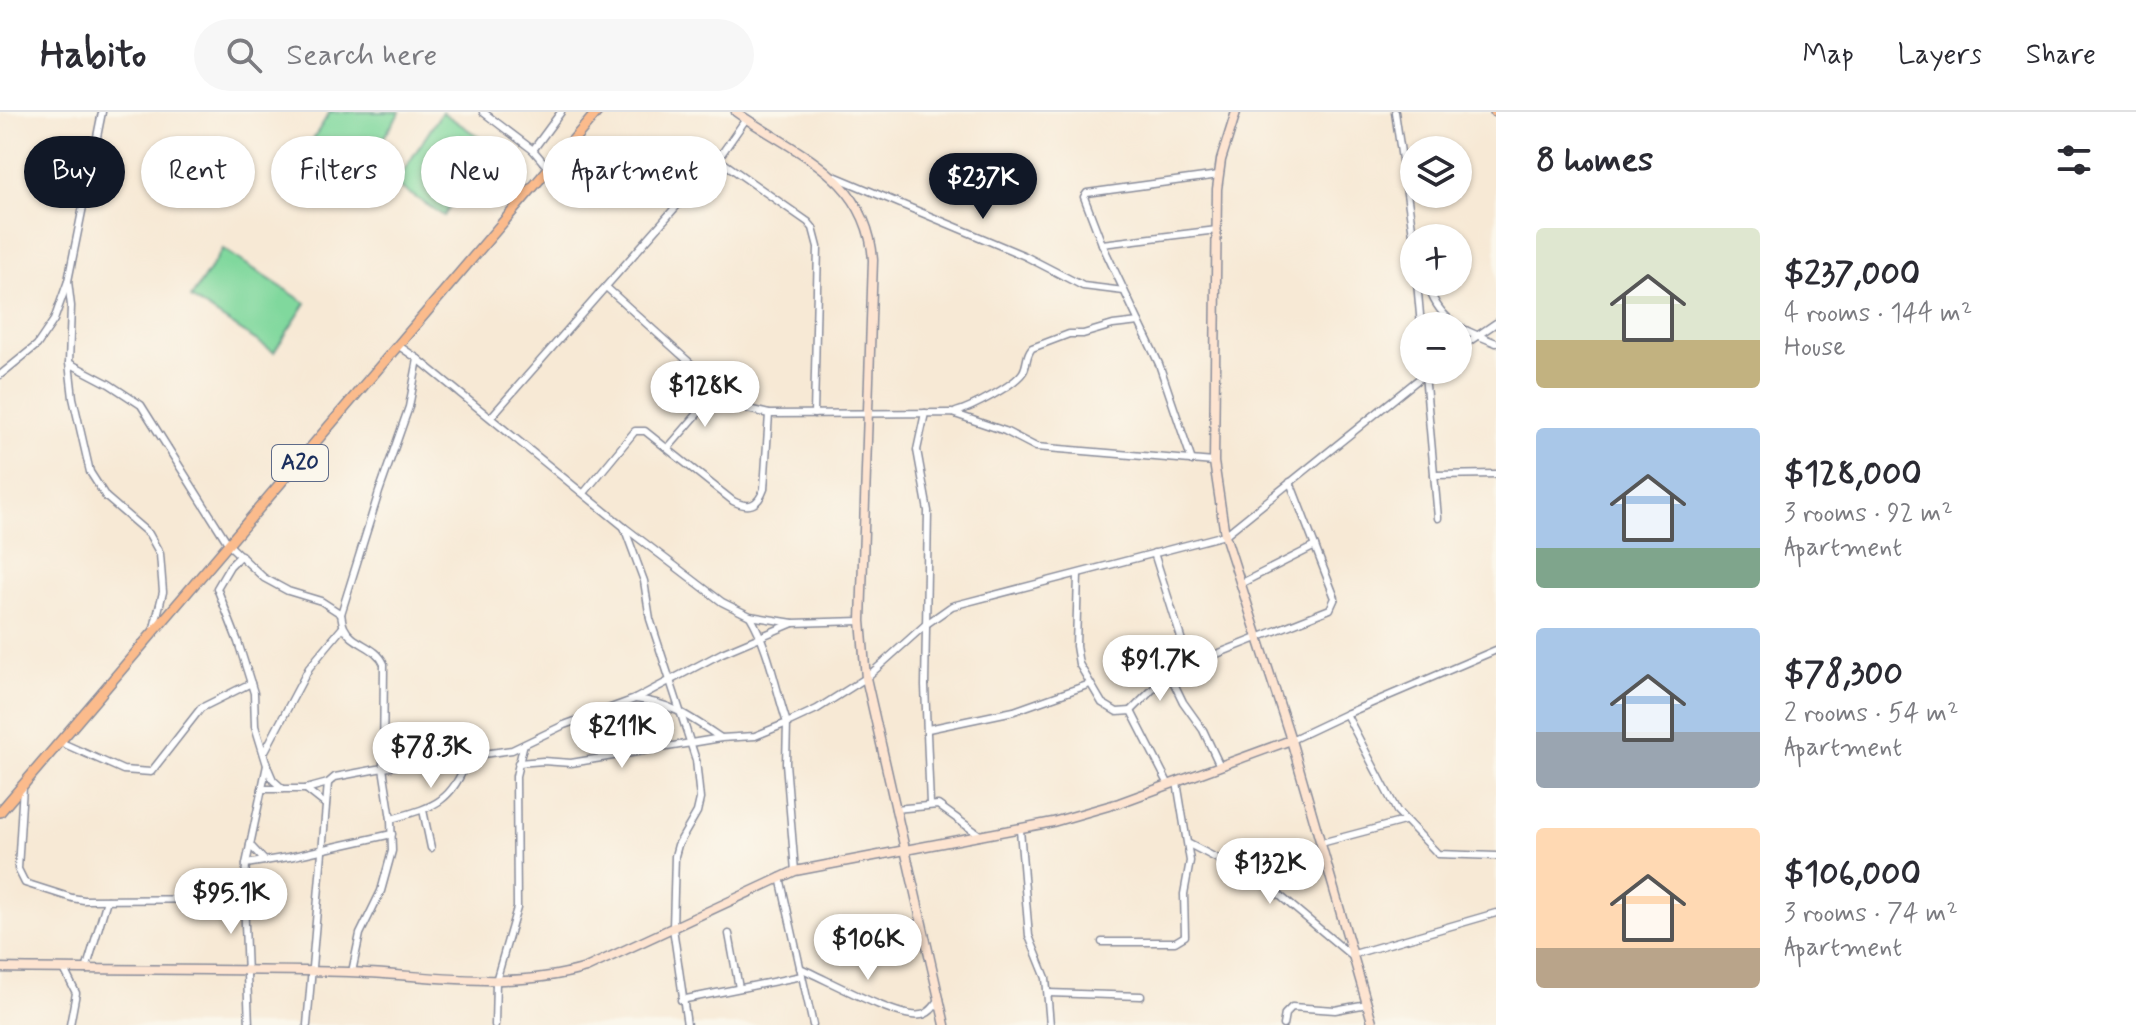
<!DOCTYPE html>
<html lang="en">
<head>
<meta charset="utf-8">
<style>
  :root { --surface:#fff; --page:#f7f7f7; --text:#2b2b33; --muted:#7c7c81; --line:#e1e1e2; --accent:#111827 }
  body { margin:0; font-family:Mynerve,sans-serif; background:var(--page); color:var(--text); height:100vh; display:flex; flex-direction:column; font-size:30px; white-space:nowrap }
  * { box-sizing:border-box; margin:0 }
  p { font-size:26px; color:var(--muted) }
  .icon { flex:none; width:44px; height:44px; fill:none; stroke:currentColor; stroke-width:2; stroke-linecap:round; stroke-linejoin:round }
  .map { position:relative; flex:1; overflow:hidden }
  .sheet { display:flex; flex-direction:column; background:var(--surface); width:640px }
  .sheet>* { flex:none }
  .guide { position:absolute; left:24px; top:24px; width:760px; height:72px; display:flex; gap:16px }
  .fabs { position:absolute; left:1400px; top:24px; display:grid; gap:16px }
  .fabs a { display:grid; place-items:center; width:72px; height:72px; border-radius:50%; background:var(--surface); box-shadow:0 2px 6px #0004; font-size:40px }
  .price { position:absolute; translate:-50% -68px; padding:0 18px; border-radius:28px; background:#fff; color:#222; font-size:26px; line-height:52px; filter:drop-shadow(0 2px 4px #0008) }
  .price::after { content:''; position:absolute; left:50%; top:48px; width:24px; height:18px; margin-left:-12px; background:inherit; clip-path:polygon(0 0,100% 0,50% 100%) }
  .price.current { background:var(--accent); color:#fff }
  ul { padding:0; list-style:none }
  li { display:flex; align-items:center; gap:24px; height:200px; padding:0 40px }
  li span { display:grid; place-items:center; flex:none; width:224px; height:160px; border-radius:8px; color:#555 }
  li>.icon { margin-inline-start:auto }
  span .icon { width:96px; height:96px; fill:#fffc; stroke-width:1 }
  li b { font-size:34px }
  h2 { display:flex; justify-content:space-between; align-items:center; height:96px; padding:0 40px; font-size:34px }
  .pill { padding:0 28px; border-radius:36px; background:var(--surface); box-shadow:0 2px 6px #0004; font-size:28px; line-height:72px }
  .pill.current { background:var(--accent); color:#fff }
  header { display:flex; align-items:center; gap:48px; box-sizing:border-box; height:112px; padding:0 40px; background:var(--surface); border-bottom:2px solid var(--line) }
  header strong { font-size:38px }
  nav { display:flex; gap:44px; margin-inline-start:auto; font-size:28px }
  .search { width:560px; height:72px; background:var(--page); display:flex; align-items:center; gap:20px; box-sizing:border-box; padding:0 28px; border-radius:44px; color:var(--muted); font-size:30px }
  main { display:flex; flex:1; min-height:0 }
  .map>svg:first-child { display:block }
</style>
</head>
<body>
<header>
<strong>Habito</strong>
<div class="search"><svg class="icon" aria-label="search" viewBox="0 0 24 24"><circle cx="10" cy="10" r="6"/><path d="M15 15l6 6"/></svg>Search here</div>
<nav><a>Map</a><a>Layers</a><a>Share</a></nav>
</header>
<main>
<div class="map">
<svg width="1496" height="913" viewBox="0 0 1496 913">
  <rect width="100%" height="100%" fill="#fbf7ec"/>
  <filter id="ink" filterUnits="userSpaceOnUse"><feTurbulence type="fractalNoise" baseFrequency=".0125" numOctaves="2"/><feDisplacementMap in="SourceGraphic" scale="16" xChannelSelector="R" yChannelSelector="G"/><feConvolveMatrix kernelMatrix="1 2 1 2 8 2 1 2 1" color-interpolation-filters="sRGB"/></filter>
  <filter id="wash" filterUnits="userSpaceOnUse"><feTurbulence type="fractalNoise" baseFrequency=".006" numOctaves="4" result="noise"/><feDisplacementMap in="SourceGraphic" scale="32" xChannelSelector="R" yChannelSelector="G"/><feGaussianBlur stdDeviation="1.8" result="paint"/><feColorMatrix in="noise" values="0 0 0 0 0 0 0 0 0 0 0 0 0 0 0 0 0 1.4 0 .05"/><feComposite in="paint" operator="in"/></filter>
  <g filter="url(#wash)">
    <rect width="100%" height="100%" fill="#f7e9d5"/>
    <g fill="#80d89d" stroke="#4e847e" stroke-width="2">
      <polygon points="330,0 400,0 362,59 313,27"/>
      <polygon points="442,0 491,33 444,104 395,72"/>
      <polygon points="223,137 306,191 274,240 191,186"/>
    </g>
  </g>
  <g filter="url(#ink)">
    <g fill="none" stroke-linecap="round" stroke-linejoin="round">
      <defs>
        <g id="street">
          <polyline points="483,0 533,38 549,57"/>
          <polyline points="1395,0 1414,129"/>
          <polyline points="533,38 561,0"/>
          <polyline points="718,47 808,110 813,116 818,135 814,302"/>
          <polyline points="834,64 1025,144 1083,174 1124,179"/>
          <polyline points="1102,132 1217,118"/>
          <polyline points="68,169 71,194 69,251 109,272 141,293 229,433 264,466 288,479 321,489 341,502"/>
          <polyline points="1417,170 1421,214"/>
          <path d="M1427,170C1438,209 1461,217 1496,231"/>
          <polyline points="606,175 719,277 748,297 769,302 952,301 1005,319 1036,335 1214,350"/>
          <polyline points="399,234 418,247 624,415 722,490 750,504 793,511 861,509"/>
          <polyline points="1458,237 1496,211"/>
          <polyline points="69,251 73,286 90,360 106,385 149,422 160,442 163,480 153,520"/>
          <polyline points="1425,262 1438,406"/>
          <polyline points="0,263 37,233 54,208 68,169 102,0"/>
          <path d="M956,300C971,296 1015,273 1023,260C1028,252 1025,244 1032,236L1069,222H1083L1113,213L1139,210"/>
          <polyline points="925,301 917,338 928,399 925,574 930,692"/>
          <polyline points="491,305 718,47 746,7"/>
          <polyline points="668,336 719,277"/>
          <polyline points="1192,349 1159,252 1102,132 1084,85 1087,81 1219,63"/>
          <polyline points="1434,363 1496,362"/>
          <path d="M584,381L635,319H645L733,389C749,397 758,394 764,377L769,302"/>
          <polyline points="624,415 644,469 650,507 696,648 700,687 697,700 678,733 675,744 673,816 687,913"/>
          <polyline points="1154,441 1189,551"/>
          <polyline points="1078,462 1076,534 1079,552 1102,591 1117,600 1131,599 1169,673"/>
          <polyline points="1240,472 1315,434"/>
          <path d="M635,587C672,591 691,606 721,626"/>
          <polyline points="1131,599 1169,561"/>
          <polyline points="598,601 605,645"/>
          <polyline points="1346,602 1397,699 1438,742 1496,744"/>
          <polyline points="928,617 1014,599 1090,572"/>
          <polyline points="1291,628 1346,602 1496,538"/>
          <polyline points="60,630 123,658 151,660 201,596 251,571"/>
          <polyline points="265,639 309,556 343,515"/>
          <path d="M518,651L543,649L571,651L721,626L755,624L787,611C775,575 769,536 750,504"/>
          <polyline points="267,654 273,668 283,677"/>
          <polyline points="1220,654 1203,618 1183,590 1169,561 1330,497 1335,486 1290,370"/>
          <polyline points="23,674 18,757 25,771 72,786 84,788 244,787 246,752 267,653 255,614 254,581 238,530 217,476 230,454 241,443"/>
          <polyline points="262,677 306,677 328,671 335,665 383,656 512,638 564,613 635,587 722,541 793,511"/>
          <polyline points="306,677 325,692"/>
          <polyline points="895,697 938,693 981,724"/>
          <polyline points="423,698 431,736"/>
          <path d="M391,707C437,694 450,691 469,645"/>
          <polyline points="1020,718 1029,824 1046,866 1050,913"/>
          <polyline points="1321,731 1404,709"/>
          <polyline points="1189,732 1266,772 1353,845"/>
          <polyline points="250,733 265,749"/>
          <polyline points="246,752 289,745 392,722"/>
          <polyline points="795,759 786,651 787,611 817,597 866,566 925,513 952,494 1225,423 1430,258"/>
          <polyline points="780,765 813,913"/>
          <polyline points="244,787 249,913"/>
          <polyline points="729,822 739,876"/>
          <polyline points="837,828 922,811"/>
          <polyline points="1102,830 1175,830 1185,824 1184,782 1190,749 1177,670"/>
          <polyline points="1354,842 1496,801"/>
          <path d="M800,856C824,866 899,908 921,903C930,902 935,893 940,887"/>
          <polyline points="64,857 76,881 70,913"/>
          <polyline points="86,858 107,788"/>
          <path d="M352,860L360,822L381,779L392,739L391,707L383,656L384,552C376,533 352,533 344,515C342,511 342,506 341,502L379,380L409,295L418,247"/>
          <polyline points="1048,881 1141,884"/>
          <polyline points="681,888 802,864"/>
          <polyline points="307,913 328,671"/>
          <polyline points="495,913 496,869 517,796 516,664 523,635"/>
          <polyline points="1283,913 1285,902 1292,895 1335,898 1367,892"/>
        </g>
        <g id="secondary">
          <path d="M736,0C796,42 867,64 873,148L861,509L866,566L945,913"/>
          <polyline points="1236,0 1221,48 1217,77 1214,350 1225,423 1291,628 1373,913"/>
          <path d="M0,856C116,858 233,857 349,860C428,863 509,879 586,856L795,759L1053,710L1119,691L1291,628"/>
        </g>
        <g id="primary">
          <polyline points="1495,0 1496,0"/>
          <polyline points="0,700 597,0"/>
        </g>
      </defs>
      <use href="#street" stroke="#898c9a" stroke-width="9"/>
      <use href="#secondary" stroke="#898c9a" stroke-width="11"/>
      <use href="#primary" stroke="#898c9a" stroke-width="12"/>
      <use href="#street" stroke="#fff" stroke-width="6"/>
      <use href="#secondary" stroke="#fde4d1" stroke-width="8"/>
      <use href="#primary" stroke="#fbbb8c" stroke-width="9"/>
    </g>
  </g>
  <g text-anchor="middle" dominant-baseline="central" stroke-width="7" stroke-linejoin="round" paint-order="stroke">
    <rect fill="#fbf7ec" stroke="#5e6b89" stroke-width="2" x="272" y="333" width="56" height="36" rx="6"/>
    <g font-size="22" font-weight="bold" fill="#1b2f5e">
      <text x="300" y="351">A20</text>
    </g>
  </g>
</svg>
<div class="fabs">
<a><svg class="icon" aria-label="layers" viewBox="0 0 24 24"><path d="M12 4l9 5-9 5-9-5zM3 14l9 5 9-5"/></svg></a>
<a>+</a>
<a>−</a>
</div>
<b class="price current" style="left:983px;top:109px">$237K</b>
<b class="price" style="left:705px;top:317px">$128K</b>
<b class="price" style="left:1160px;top:591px">$91.7K</b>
<b class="price" style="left:622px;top:658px">$211K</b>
<b class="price" style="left:431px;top:678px">$78.3K</b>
<b class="price" style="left:1270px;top:794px">$132K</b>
<b class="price" style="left:231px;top:824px">$95.1K</b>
<b class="price" style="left:868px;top:870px">$106K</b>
<div class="guide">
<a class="pill current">Buy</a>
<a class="pill">Rent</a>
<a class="pill">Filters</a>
<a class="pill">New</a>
<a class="pill">Apartment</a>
</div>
</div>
<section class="sheet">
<h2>8 homes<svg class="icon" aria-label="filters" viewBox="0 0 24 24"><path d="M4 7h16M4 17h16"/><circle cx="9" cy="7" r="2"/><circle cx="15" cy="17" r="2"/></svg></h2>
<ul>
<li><span style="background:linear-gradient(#dfe7d0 70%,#c2b280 0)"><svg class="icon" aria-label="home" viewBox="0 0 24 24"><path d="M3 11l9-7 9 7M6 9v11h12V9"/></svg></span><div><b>$237,000</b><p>4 rooms · 144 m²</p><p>House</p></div></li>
<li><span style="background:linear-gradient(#a9c7e8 75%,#7fa58c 0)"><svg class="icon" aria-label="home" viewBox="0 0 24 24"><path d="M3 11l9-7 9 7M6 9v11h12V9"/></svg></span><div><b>$128,000</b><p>3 rooms · 92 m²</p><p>Apartment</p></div></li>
<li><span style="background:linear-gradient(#a9c7e8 65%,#9aa5b1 0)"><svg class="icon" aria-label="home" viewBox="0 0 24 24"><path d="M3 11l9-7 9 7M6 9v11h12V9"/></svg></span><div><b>$78,300</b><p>2 rooms · 54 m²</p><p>Apartment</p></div></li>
<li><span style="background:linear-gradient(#ffd9b3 75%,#b9a48a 0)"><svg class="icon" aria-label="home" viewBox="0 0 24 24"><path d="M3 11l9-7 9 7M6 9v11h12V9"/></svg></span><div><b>$106,000</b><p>3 rooms · 74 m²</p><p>Apartment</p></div></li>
</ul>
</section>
</main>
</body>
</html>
